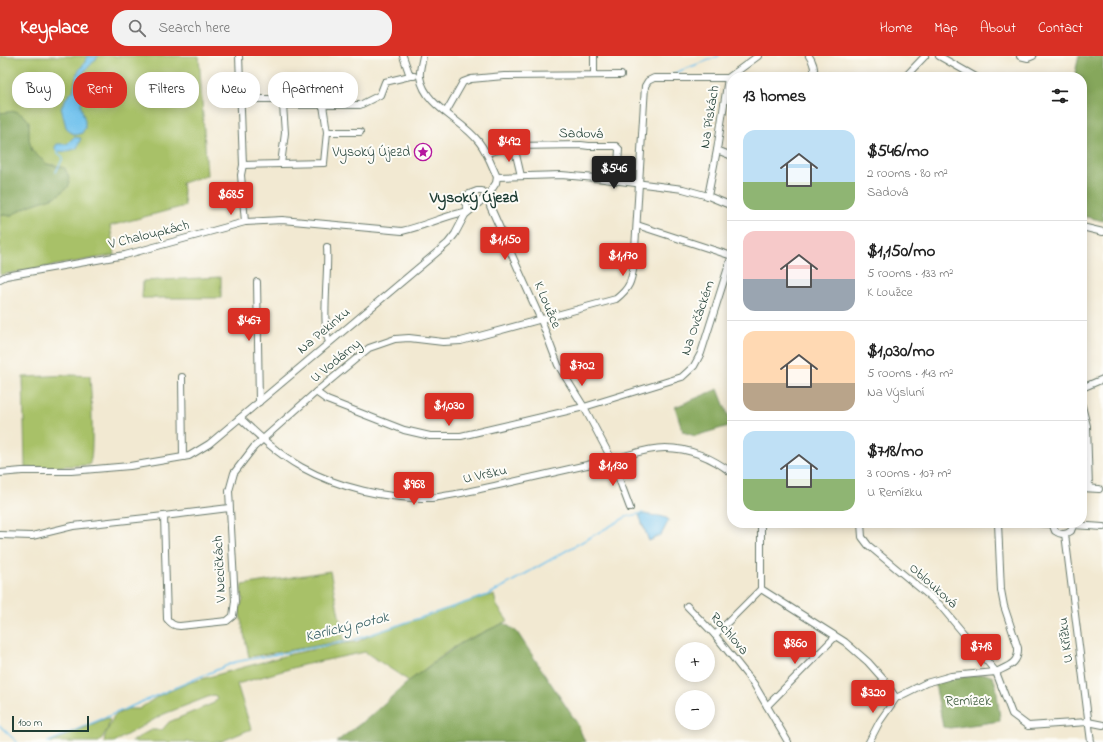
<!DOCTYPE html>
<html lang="en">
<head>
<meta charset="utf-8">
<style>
  :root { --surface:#fff; --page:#f2f2f2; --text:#222; --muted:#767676; --line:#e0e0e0; --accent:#d93025 }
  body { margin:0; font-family:"Indie Flower",sans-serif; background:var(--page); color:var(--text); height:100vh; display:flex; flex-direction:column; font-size:15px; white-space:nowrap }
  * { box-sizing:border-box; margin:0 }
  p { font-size:13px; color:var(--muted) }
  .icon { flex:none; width:22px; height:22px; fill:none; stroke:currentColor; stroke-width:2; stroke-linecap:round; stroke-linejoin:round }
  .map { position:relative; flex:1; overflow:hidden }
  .drawer { position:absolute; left:727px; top:16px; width:360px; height:456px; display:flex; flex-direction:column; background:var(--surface); border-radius:16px; box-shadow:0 2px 10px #0003 }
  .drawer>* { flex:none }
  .guide { position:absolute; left:12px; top:16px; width:380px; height:36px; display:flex; gap:8px }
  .buttons { position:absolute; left:675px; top:586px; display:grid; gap:8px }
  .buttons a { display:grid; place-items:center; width:40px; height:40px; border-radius:50%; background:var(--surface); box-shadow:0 2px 10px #0003; font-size:20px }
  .scale { position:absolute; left:12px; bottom:10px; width:77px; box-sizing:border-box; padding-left:4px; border:2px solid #1f3d34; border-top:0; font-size:11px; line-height:14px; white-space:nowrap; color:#1f3d34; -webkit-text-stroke:3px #fdfcf7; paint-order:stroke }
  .price { position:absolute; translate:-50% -34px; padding:0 9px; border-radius:4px; background:var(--accent); color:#fff; font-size:13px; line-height:26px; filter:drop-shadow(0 1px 2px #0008) }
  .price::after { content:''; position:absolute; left:50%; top:24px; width:12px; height:9px; margin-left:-6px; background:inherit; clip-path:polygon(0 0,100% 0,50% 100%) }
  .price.current { background:#222; color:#fff }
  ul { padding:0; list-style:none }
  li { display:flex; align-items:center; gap:12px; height:100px; padding:0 16px }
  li+li { border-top:1px solid var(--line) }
  li span { display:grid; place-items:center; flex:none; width:112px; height:80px; border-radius:12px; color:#555 }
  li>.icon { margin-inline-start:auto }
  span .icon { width:48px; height:48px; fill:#fffc; stroke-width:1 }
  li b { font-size:17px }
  h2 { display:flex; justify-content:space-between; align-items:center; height:48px; padding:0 16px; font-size:17px }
  .tag { padding:0 14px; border-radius:16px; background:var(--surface); box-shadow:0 2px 10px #0003; font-size:14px; line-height:36px }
  .tag.current { background:var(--accent); color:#fff }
  header { display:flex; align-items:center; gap:24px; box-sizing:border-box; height:56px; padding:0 20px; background:var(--accent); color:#fff }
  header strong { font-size:19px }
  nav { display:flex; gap:22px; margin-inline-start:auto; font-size:14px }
  .search { width:280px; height:36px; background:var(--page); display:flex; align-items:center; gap:10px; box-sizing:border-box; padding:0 14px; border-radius:16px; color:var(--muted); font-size:15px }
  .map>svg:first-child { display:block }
</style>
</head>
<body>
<header>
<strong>Keyplace</strong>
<div class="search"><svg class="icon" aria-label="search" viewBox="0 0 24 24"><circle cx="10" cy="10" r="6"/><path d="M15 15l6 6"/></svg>Search here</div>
<nav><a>Home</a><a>Map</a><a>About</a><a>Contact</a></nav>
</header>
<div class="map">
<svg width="1103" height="686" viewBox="0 0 1103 686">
  <rect width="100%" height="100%" fill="#fdfcf7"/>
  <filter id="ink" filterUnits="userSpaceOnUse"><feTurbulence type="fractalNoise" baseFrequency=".025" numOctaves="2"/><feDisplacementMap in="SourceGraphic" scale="8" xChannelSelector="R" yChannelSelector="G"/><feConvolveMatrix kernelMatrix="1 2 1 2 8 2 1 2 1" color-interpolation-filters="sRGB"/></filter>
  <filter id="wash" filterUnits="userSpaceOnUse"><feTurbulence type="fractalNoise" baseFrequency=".012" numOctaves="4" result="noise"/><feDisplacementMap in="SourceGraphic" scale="16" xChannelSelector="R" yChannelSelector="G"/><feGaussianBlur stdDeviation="0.9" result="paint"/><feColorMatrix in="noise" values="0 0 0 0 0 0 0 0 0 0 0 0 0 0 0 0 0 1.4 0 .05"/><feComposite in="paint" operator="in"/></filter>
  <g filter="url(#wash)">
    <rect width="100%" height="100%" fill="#f2e9d2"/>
    <g fill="#a8c167" stroke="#647f4e">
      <polygon points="0,0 199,0 207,119 182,127 185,150 110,170 115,199 0,219 0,158 10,160 28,150 57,140 60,110 47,108 32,95 29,83 29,66 16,55 0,57"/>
      <polygon points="221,221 221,242 142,242 143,225"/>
      <path d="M72,319L90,320C91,335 95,400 89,409L25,412L23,321Z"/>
      <polygon points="330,515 344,584 316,590 249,601 239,554 243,543 241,534 242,529"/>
      <polygon points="494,539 497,550 508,565 468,583 448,595 409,625 365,596 303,609 237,628 251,673 220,686 131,686 150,674 162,674 169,666 214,647 217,643 216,640 213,639 164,658 114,686 103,686 105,684 104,682 114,660 127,653 139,653 160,639 191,626 291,598 345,587 357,586 370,579 485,540"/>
      <polygon points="107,662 110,664 107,674 99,686 50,686"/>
    </g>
    <g fill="#86a75c" stroke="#527248">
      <polygon points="1079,0 1103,0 1103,165 1087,161 1082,161 1082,21 1074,21"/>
      <polygon points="16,55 24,60 29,65 29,83 32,95 47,108 65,112 69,122 69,130 57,140 28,150 10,160 0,158 0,57"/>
      <polygon points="718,333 732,369 695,380 683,376 675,351"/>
      <polygon points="504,567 517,576 577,667 585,686 336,686 368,662 409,625 461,587"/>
      <polygon points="986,618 993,621 996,629 1000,662 1000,665 950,672 943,671 935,627 936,624"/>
    </g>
    <g fill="#72c2ed" stroke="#488090">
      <polygon points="87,0 99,0 81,19 83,31 81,50 85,65 85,72 82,77 76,79 70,76 66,71 61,52 66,42 73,35 77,17 85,6"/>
      <path d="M74,81L81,82L77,92C71,95 60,97 55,94V91L57,88H67Z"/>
      <path d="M645,458C654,461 662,458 669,464L661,479L649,485L639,459Z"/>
    </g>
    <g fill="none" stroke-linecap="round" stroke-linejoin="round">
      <g stroke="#72c2ed" stroke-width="1.5">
        <polyline points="672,18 719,0"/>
        <polyline points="56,116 63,102 62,100 58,97 58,94"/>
        <polyline points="0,670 17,686"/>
        <polyline points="48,686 235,606 354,584 488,539 626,461 643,457"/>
      </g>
    </g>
  </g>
  <g filter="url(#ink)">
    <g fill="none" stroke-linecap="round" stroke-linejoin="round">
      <defs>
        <g id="minor">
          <polyline points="239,0 243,109 241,119 245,166"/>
          <polyline points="403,0 410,20 414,20"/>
          <path d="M423,0C422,6 419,15 420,21C425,51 462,63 479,86C487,96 492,110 497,121"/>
          <polyline points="594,0 594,19"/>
          <path d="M809,0C814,7 815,13 814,21"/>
          <polyline points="939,0 976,21"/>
          <polyline points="1020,0 1028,2 1033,0"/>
          <polyline points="905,21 925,0"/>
          <polyline points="240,43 277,43 283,49"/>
          <polyline points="446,56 463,26 471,23 504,20 621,19"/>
          <polyline points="327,76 360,76"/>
          <polyline points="514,90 521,120"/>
          <polyline points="717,94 732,100"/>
          <polyline points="486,97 514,90 581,89 589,90 616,90 619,93 617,125"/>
          <polyline points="281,108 285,77 283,49 360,49 380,39 385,26 410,20"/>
          <polyline points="243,109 324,107 327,76 323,49"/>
          <polyline points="497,121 561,119 596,122 683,133 708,140 732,150"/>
          <polyline points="488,139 490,150 541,264 558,309 584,351 612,404 630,452"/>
          <polyline points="708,140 717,94 728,22 758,0"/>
          <polyline points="469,155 464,145 464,140 477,135 482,135 488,139"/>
          <polyline points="637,169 732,200"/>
          <polyline points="1082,171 1103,176"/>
          <path d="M327,191C329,213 321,270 329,286"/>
          <path d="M0,223L6,220L125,199L245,166L282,164L402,175C425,170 446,159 469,155"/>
          <polyline points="257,226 259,346"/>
          <polyline points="182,321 183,401"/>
          <polyline points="1082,332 1103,323"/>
          <polyline points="316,336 327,344 404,374 430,380 461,380 584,351 682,321 694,310 701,297 732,199"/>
          <polyline points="1082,350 1087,370 1089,432"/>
          <path d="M240,362C259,380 278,398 301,411C339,432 386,443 429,442C436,442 443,440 450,439C468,436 485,432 503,428C539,420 574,412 609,404C628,400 645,392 665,392C689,392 713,402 732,417"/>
          <polyline points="0,417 22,415 71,415 130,410 189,400 209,388 448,187 455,178 465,159 488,139 496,127 497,121"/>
          <polyline points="1082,432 1099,433"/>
          <path d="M229,452L164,460L167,563C171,568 174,570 180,570L227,565L233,560L235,545L229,435L234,417L254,391L316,336L369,292L395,283L409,282L443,286L461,285L616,243C630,232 631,226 634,209L645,30L648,25L654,22H728"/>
          <path d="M861,467L862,481L868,489L939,548L996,616C1008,610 1019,608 1018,592L1004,550L1001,534L998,467"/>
          <polyline points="1037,467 1052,468"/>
          <path d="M1052,467L1055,475C1061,479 1065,479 1071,475L1074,467"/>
          <polyline points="1074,469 1103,471"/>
          <polyline points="1065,478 1091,686"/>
          <polyline points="0,479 32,480 73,470 164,460"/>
          <polyline points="761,533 845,586 868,606 884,624 896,642"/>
          <polyline points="687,550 715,579 754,628 788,686"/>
          <polyline points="715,579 761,533 761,467"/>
          <polyline points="767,650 835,581"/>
          <polyline points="869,686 880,665 896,642 926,627 951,620 996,616 1012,658 1028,670 1088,666 1103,669"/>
        </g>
      </defs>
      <use href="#minor" stroke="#69796b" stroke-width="8"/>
      <use href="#minor" stroke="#fff" stroke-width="6"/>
    </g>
  </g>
  <defs>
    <symbol id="sight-ring" viewBox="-11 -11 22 22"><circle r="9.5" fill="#fdfcf7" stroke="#b5179e" stroke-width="1.5"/><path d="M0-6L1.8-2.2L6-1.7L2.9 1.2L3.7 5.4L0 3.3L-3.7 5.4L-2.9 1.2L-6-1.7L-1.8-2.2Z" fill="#b5179e"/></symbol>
  </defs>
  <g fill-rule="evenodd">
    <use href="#sight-ring" x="413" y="86" width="20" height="20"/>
  </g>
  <g text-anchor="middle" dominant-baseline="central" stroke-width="4" stroke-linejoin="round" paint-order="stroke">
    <g font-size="14" fill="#1f3d34" stroke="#fdfcf7">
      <text transform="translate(710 61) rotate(-81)">Na Pískách</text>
      <text transform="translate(581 78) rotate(1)">Sadová</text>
      <text transform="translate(149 179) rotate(-14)">V Chaloupkách</text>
      <text transform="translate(547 249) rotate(67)">K Loužce</text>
      <text transform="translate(698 262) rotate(-71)">Na Ovčáckém</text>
      <text transform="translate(324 275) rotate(-40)">Na Pekinku</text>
      <text transform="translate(336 305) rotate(-39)">U Vodárny</text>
      <text transform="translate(485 419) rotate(-12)">U Vršku</text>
      <text transform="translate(220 513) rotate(-93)">V Necičkách</text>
      <text transform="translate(933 530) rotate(42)">Oblouková</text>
      <text transform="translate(729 578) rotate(49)">Rochlova</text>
      <text transform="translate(1066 584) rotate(-97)">U Křížku</text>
    </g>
    <g font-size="14" fill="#1f3d34" stroke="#fdfcf7" text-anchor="end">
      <text x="410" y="96">Vysoký Újezd</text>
    </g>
    <g font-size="14" fill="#415e41" stroke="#fdfcf7">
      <text x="968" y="645">Remízek</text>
    </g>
    <g font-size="15" font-style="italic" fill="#345e62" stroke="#fdfcf7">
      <text transform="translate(347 571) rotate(-14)">Karlický potok</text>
    </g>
    <g font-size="16" font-weight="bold" fill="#1f3d34" stroke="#fdfcf7">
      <text x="474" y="142">Vysoký Újezd</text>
    </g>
  </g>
</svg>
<div class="buttons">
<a>+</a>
<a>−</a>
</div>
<div class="scale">100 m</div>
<b class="price" style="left:509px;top:107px">$492</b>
<b class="price current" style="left:614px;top:134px">$546</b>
<b class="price" style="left:231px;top:160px">$685</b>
<b class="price" style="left:505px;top:205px">$1,150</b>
<b class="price" style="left:623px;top:221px">$1,170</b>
<b class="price" style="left:249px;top:286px">$467</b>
<b class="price" style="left:582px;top:331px">$702</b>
<b class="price" style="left:449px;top:371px">$1,030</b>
<b class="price" style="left:613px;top:431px">$1,130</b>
<b class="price" style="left:414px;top:450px">$968</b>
<b class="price" style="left:795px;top:609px">$860</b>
<b class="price" style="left:981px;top:612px">$718</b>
<b class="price" style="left:873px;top:658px">$320</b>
<div class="guide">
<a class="tag">Buy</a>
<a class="tag current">Rent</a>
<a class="tag">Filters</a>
<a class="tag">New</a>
<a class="tag">Apartment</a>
</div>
<section class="drawer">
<h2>13 homes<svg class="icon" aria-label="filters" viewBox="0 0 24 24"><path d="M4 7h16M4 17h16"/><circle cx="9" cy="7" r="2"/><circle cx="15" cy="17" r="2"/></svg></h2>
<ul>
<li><span style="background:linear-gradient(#bfe0f5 65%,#8fb573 0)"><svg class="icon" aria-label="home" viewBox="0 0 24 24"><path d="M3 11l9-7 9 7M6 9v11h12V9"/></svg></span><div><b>$546/mo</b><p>2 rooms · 80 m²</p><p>Sadová</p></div></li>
<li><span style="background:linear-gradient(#f6c9c9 60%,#9aa5b1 0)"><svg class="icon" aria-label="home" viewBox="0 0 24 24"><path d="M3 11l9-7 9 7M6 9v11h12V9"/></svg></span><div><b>$1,150/mo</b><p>5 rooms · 133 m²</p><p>K Loužce</p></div></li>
<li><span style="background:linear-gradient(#ffd9b3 65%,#b9a48a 0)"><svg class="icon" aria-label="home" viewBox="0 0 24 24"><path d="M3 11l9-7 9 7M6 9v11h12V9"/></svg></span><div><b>$1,030/mo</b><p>5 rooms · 143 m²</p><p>Na Výsluní</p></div></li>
<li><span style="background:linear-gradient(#bfe0f5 60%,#8fb573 0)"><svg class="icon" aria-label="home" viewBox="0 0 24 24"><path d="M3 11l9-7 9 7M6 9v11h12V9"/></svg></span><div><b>$718/mo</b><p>3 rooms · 107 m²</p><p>U Remízku</p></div></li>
</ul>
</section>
</div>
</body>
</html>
